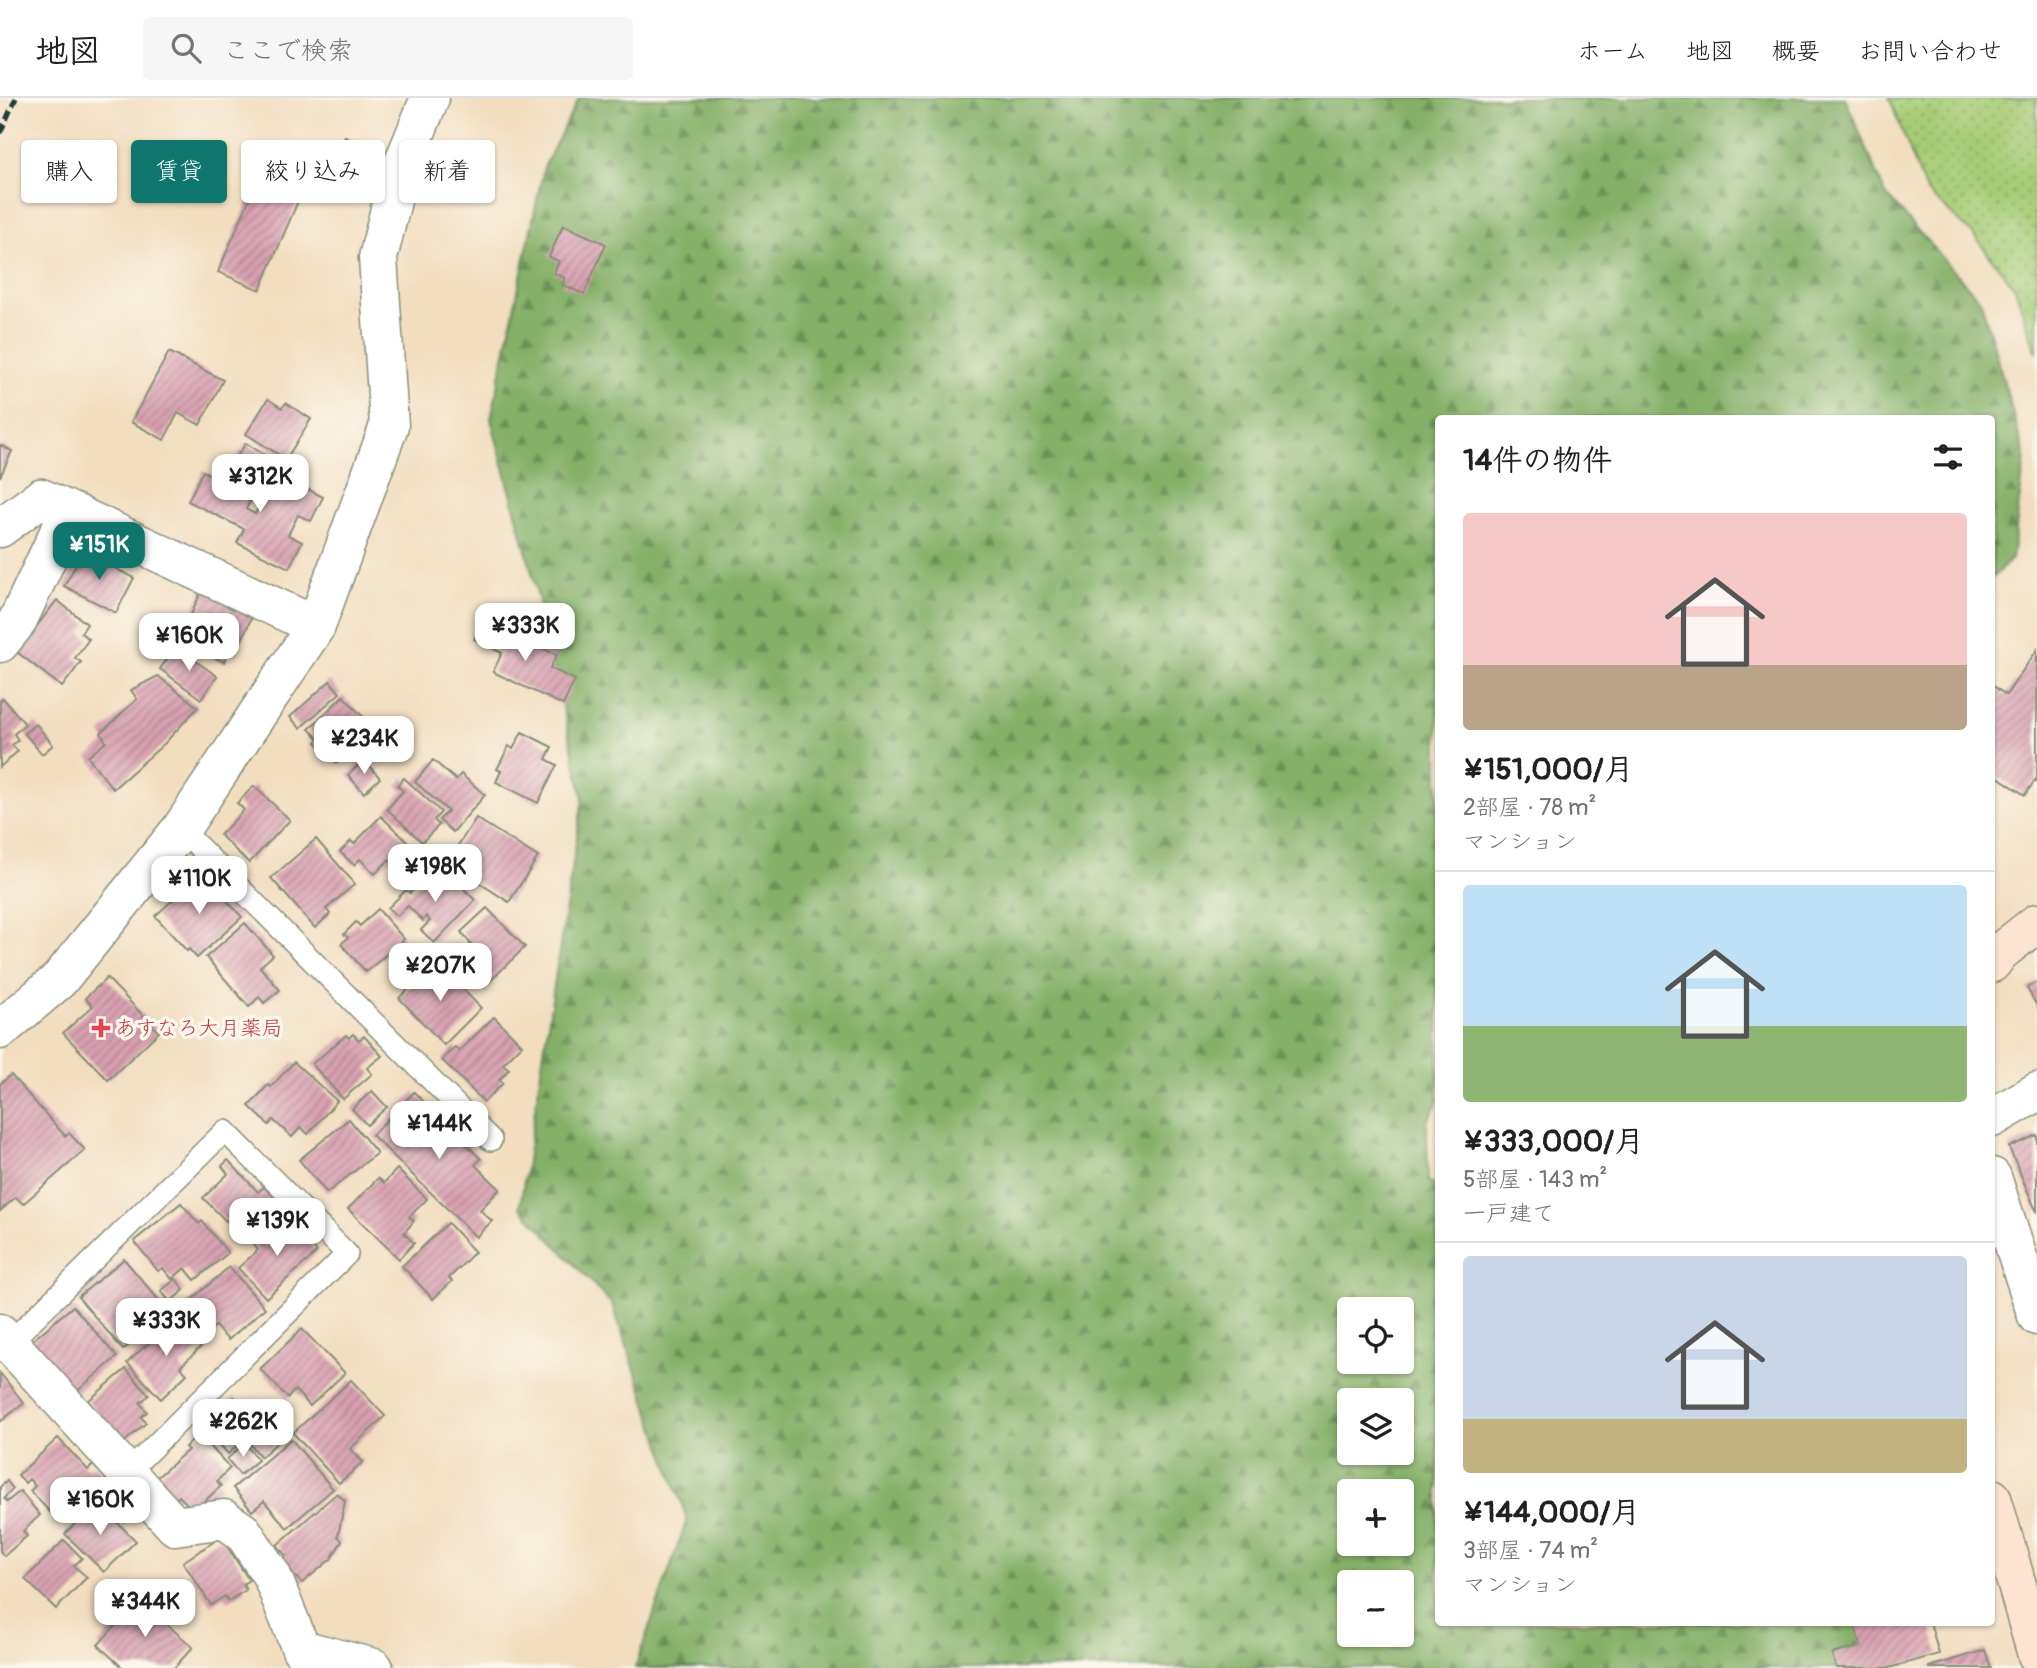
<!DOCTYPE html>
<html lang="ja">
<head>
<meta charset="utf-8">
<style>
  :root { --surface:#fff; --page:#f6f6f6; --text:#202124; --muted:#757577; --line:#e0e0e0; --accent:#0f766e }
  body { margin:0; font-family:Pangolin,"Klee One",sans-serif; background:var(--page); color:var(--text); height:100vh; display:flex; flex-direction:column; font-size:26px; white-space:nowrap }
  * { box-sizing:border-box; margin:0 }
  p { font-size:23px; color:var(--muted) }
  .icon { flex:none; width:38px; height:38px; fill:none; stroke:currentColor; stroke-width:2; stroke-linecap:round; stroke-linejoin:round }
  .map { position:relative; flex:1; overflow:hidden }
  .drawer { position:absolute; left:1435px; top:317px; width:560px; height:1211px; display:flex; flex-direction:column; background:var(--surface); border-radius:7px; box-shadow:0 2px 5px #0004 }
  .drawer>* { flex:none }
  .banner { position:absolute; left:21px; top:42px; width:665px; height:63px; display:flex; gap:14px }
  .tools { position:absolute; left:1337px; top:1199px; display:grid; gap:14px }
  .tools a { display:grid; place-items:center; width:77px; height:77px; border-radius:7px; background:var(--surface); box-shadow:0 2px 5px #0004; font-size:35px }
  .price { position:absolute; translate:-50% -60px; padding:0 16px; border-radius:14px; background:#fff; color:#222; font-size:23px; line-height:46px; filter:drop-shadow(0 2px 4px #0008) }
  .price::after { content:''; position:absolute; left:50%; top:42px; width:21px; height:16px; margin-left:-10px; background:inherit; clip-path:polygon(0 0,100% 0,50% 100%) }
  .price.on { background:var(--accent); color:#fff }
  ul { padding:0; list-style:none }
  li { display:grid; align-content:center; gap:14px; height:371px; padding:0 28px }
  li+li { border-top:2px solid var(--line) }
  li span { display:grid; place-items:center; height:217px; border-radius:7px; color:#555 }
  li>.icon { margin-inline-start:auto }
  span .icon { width:126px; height:126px; fill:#fffc; stroke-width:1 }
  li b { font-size:30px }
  h2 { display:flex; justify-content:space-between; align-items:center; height:84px; padding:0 28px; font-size:30px }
  .pill { padding:0 24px; border-radius:7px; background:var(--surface); box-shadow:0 2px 5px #0004; font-size:24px; line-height:63px }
  .pill.on { background:var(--accent); color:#fff }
  header { display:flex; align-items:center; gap:42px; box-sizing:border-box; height:98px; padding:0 35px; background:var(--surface); border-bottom:2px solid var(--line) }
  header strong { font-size:33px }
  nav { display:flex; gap:38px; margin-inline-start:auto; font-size:24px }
  .search { width:490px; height:63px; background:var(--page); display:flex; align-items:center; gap:18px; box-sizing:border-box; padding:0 24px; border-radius:7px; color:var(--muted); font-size:26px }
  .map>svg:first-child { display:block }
</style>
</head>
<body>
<header>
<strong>地図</strong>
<div class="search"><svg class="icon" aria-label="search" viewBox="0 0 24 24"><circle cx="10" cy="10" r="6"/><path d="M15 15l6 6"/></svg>ここで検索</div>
<nav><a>ホーム</a><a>地図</a><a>概要</a><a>お問い合わせ</a></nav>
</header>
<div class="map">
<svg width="2037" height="1570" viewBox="0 0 2037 1570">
  <defs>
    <pattern id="forest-firs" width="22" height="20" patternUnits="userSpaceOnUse" patternTransform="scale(1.75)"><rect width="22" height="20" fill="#84b067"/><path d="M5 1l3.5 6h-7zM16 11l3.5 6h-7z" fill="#6b9056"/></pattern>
    <pattern id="park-dots" width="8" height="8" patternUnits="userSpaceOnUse" patternTransform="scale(1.75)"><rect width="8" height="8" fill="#a6cc76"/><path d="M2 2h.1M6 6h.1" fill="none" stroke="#87a762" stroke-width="1.8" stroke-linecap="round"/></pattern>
    <pattern id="building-hatch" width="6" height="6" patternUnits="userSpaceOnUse" patternTransform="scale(1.75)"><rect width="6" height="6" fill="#d9a0b1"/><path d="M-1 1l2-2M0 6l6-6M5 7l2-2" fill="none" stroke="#af8491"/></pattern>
  </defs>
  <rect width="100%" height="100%" fill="#fbf7ec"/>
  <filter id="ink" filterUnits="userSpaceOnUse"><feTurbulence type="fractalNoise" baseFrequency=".0143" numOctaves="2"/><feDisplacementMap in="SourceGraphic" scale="14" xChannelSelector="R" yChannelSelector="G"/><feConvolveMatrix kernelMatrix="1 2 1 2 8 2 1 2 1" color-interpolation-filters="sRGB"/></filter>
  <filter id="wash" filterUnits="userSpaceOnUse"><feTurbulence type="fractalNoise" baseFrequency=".00686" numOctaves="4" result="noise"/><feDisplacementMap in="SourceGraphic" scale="28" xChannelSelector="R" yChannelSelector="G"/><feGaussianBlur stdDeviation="1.57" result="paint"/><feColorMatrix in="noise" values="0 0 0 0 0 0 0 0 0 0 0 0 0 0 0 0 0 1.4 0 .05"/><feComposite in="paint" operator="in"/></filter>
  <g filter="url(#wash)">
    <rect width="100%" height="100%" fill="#f2debf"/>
    <path fill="url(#forest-firs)" stroke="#52764e" stroke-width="2" fill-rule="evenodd" d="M579,0H1845L1886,97L1981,203L2025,359L2012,461L1992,480V320H1438V1003L1427,1024L1428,1083L1438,1088V1524H1855L1878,1570H635L687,1421L612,1206L520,1109L583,699L536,490L491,321L544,69ZM1349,1211H1402V1264H1349ZM1349,1302H1402V1354H1349ZM1349,1393H1402V1446H1349ZM1349,1484H1402V1536H1349Z"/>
    <polygon fill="url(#park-dots)" stroke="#628455" stroke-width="2" points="1889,0 2037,0 2037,256 2015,190 1972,135 1926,93"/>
    <g id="blocks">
      <g fill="url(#building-hatch)">
        <polygon points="345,39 373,51 352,102 323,90"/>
        <polygon points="263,70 304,89 260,192 218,174"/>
        <polygon points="563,127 606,146 584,196 562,187 565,180 554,175 559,163 549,159"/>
        <polygon points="169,254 223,282 200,327 178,315 164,342 131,324"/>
        <polygon points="268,301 282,310 286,305 311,321 286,361 246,336"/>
        <polygon points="246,345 277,365 260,394 237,358"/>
        <polygon points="0,347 12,353 0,379"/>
        <polygon points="203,373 253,398 246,411 255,416 276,375 323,399 311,423 298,417 288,437 302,444 289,470 237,445 244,431 188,403"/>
        <polygon points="83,454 134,480 116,515 64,488"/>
        <polygon points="203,489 255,512 236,555 229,552 224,564 179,544"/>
        <polygon points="57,502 87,526 81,535 89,541 75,560 81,564 62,589 17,554"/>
        <polygon points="483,521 557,557 550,570 575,582 563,607 493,574 502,555 474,541"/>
        <polygon points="176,549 217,578 201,601 160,571"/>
        <polygon points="2037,552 2037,684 2035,682 2025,697 1992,675 1992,587 2006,597"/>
        <polygon points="158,578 198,609 165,645 113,691 88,659 106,644 101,635 137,601 131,592"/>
        <polygon points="330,583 340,595 300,630 290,619"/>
        <polygon points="343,598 374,630 337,665 316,644 319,641 309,631"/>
        <polygon points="3,600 25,626 14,636 18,642 12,647 18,653 0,669 0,603"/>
        <polygon points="36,626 53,647 42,656 24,635"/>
        <polygon points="522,634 552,649 546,661 557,667 538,705 496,684 501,673 497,671 509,648 513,651"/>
        <polygon points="364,662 380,680 364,695 348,677"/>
        <polygon points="433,662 456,682 461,676 485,697 453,734 439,722 448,713 415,684"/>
        <polygon points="404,680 441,714 434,722 439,727 422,744 387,711 403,693 397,687"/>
        <polygon points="254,688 290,722 249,765 220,737 244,712 237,705"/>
        <polygon points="381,718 424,760 406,779 389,762 375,776 360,761 354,767 340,754 351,743 354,746"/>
        <polygon points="476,720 538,759 509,804 447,764"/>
        <polygon points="316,741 355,786 326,811 330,816 315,830 271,780"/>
        <polygon points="435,770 456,790 460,787 475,802 434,845 421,832 430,823 426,818 423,823 408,808 397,818 388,810 406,792 410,795"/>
        <polygon points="202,776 242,819 197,860 189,851 187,853 155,818"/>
        <polygon points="487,810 525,849 484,889 456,860 471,846 461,834"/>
        <polygon points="378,811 404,841 366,874 341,846 348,840 344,836 356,824 360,828"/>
        <polygon points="245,825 273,857 260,869 280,892 264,905 259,899 249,909 206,859"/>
        <polygon points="437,864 481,910 444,947 399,900"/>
        <polygon points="107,880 159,934 108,982 63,935 93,908 85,900"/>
        <polygon points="2037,884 2037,908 2027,890"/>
        <polygon points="494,919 522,947 503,966 509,971 499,982 503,985 484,1004 442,962 455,949 459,953"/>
        <polygon points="353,936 359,942 364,938 382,958 367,970 372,976 343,1001 312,966 346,937 349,940"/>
        <polygon points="294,964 337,1003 308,1036 301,1029 292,1039 273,1022 269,1027 249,1008 268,987 271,989"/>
        <polygon points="11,977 65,1038 69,1035 85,1052 23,1106 16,1099 0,1113 0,986"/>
        <polygon points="372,993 387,1009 367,1027 352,1011"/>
        <polygon points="414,994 481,1061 475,1067 500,1091 480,1112 492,1123 476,1139 372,1037"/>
        <polygon points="349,1021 377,1055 327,1095 299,1062"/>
        <polygon points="2037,1037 2037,1115 2009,1049"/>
        <polygon points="228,1062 258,1094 264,1089 279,1103 264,1119 255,1110 245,1121 236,1113 226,1123 203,1100 228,1076 222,1068"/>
        <polygon points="397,1071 427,1101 409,1119 414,1123 404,1135 414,1145 399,1161 348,1111 378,1080 384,1085"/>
        <polygon points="181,1105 199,1126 202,1123 228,1155 195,1182 185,1170 172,1181 163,1170 158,1173 134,1143"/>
        <polygon points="286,1107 296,1117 289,1123 280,1113"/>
        <polygon points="281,1122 291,1132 295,1129 317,1154 266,1200 238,1170 258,1152 254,1147"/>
        <polygon points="448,1125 475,1154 449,1180 452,1183 433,1201 402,1168"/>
        <polygon points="124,1161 168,1213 123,1252 78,1199"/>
        <polygon points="229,1169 265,1210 228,1242 215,1228 204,1238 181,1211"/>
        <polygon points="176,1181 184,1192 170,1204 161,1193"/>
        <polygon points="73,1208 117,1259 76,1294 27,1247"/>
        <polygon points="177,1219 203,1247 180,1269 187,1276 161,1301 127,1265"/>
        <polygon points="302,1231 345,1275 310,1308 295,1292 288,1300 260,1271"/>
        <polygon points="126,1271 149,1297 140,1305 147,1314 141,1319 146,1325 123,1345 88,1303"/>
        <polygon points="0,1275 24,1305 0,1324"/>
        <polygon points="351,1282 385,1318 350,1351 363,1364 339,1385 293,1335"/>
        <polygon points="234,1299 260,1326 228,1356 208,1333 219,1322 215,1317"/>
        <polygon points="267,1328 280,1342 261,1359 249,1345"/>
        <polygon points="199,1336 230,1370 217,1383 221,1388 194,1413 179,1398 175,1402 155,1381 188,1352 185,1349"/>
        <polygon points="58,1340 88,1372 93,1367 107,1381 84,1402 76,1393 52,1416 30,1393 35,1388 29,1381 25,1385 18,1377"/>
        <polygon points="291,1341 333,1391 287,1430 264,1403 252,1413 233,1390"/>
        <polygon points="245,1345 258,1362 240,1377 227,1361"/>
        <polygon points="7,1383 13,1391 4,1400 7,1404 20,1393 40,1417 23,1433 27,1438 4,1458 0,1453 0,1389"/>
        <polygon points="114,1387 137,1413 124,1424 101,1399"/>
        <polygon points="337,1395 345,1403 338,1438 342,1443 331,1461 302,1485 281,1466 286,1458 277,1447"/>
        <polygon points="97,1404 136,1443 104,1474 65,1436"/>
        <polygon points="221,1439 249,1482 243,1486 246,1492 228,1503 225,1498 211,1507 183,1464"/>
        <polygon points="64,1442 82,1460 74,1468 87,1479 56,1511 25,1481"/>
        <polygon points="145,1495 164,1511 157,1518 193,1549 174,1570 123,1570 98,1547"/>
        <polygon points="1871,1524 1930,1524 1939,1556 1889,1570 1836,1570 1832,1556 1861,1548 1855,1529"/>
        <polygon points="1985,1552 1991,1570 1929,1570 1929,1569"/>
      </g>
    </g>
  </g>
  <g filter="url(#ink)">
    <use href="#blocks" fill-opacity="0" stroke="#888e7a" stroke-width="2"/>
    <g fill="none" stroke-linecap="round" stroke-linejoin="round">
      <defs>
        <g id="lane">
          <polyline points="181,731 491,1042"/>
          <polyline points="10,1244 225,1033 347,1156 127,1375"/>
        </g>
        <g id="street">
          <polyline points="0,430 41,400 316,528"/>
          <polyline points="0,545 17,524 61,430 77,416"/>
          <polyline points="0,932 59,882 181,731 316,528 389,328 378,160 398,78 430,0"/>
          <polyline points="1992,1020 2037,994"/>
          <polyline points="1992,1079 2037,1218"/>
          <polyline points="0,1235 175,1428 224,1421 243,1434 272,1478 301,1551 374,1570"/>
        </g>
        <g id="secondary">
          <polyline points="1992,865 1999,855 2037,825"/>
          <polyline points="1992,1400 2037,1557"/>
        </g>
      </defs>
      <use href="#lane" stroke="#888e7a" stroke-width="24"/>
      <use href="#street" stroke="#888e7a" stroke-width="41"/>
      <use href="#secondary" stroke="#888e7a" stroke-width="41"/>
      <use href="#lane" stroke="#fff" stroke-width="21"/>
      <use href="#street" stroke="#fff" stroke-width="38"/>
      <use href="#secondary" stroke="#fde4d1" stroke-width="38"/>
      <polyline stroke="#1f3d34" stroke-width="5" stroke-dasharray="10 5" stroke-linecap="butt" points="0,35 16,0"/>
    </g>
  </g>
  <path fill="#e0444e" stroke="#fbf7ec" stroke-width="2.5" d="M97.5 919.5h7v7h7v7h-7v7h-7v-7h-7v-7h7z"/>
  <g text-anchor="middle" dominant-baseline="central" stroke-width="7" stroke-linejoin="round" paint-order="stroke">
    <g font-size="21" fill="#be3a42" stroke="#fbf7ec" text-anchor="start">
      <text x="115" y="930">あすなろ大月薬局</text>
    </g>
  </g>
</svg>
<div class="tools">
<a><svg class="icon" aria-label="locate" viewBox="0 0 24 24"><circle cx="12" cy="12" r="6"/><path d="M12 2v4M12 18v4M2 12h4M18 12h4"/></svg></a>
<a><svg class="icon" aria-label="layers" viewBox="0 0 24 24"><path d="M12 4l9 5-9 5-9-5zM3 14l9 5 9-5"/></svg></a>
<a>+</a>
<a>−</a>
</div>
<b class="price" style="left:260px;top:416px">¥312K</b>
<b class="price on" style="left:99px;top:484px">¥151K</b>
<b class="price" style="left:525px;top:565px">¥333K</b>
<b class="price" style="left:189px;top:575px">¥160K</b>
<b class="price" style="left:364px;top:678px">¥234K</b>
<b class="price" style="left:435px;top:806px">¥198K</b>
<b class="price" style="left:199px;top:818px">¥110K</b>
<b class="price" style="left:440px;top:905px">¥207K</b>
<b class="price" style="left:439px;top:1063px">¥144K</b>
<b class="price" style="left:277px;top:1160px">¥139K</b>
<b class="price" style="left:166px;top:1260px">¥333K</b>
<b class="price" style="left:243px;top:1361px">¥262K</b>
<b class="price" style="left:100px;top:1439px">¥160K</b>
<b class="price" style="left:145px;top:1541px">¥344K</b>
<div class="banner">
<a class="pill">購入</a>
<a class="pill on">賃貸</a>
<a class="pill">絞り込み</a>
<a class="pill">新着</a>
</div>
<section class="drawer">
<h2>14件の物件<svg class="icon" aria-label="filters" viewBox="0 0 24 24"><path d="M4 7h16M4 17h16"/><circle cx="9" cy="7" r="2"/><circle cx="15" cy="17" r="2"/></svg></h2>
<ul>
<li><span style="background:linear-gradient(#f6c9c9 70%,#b9a48a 0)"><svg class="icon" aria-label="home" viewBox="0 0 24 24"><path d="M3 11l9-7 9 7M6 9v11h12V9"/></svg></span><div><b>¥151,000/月</b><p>2部屋 · 78 m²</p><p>マンション</p></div></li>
<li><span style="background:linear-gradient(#bfe0f5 65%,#8fb573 0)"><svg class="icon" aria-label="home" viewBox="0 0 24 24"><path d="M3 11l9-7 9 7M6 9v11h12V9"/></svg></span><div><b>¥333,000/月</b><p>5部屋 · 143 m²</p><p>一戸建て</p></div></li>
<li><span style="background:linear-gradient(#c9d6e8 75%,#c2b280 0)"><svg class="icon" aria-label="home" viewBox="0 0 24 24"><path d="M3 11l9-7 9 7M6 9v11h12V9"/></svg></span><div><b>¥144,000/月</b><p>3部屋 · 74 m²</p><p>マンション</p></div></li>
</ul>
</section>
</div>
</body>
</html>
